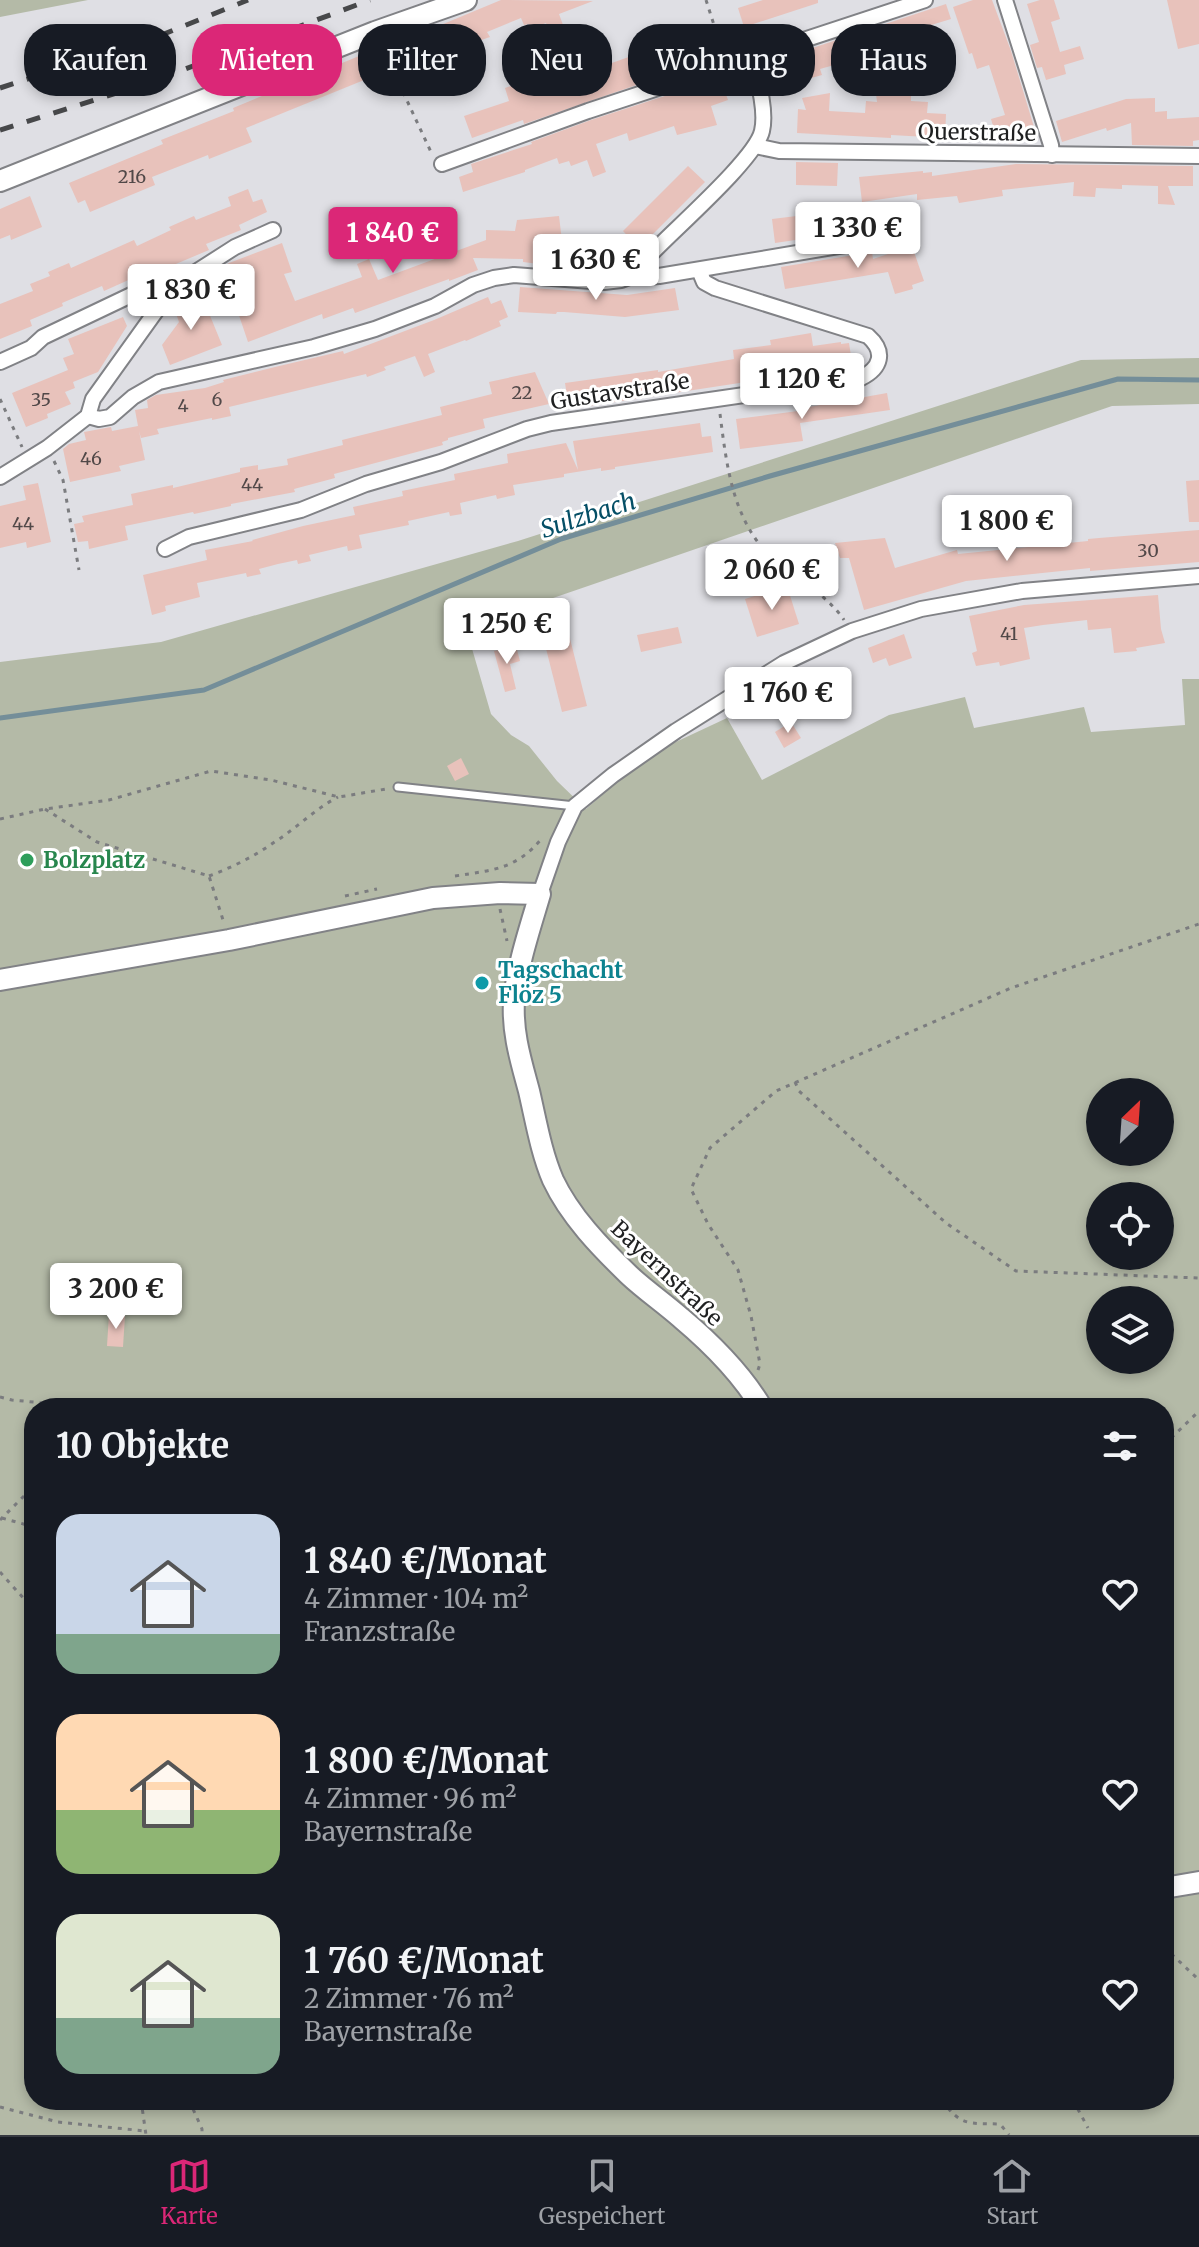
<!DOCTYPE html>
<html lang="de">
<head>
<meta charset="utf-8">
<style>
  :root { --surface:#171b24; --page:#242831; --text:#f1f3f6; --muted:#9ea1a6; --line:#363941; --accent:#db2777 }
  body { margin:0; font-family:Merriweather,serif; background:var(--page); color:var(--text); height:100vh; display:flex; flex-direction:column; font-size:30px; white-space:nowrap }
  * { box-sizing:border-box; margin:0 }
  p { font-size:26px; color:var(--muted) }
  .icon { flex:none; width:44px; height:44px; fill:none; stroke:currentColor; stroke-width:2; stroke-linecap:round; stroke-linejoin:round }
  .map { position:relative; flex:1; overflow:hidden }
  .drawer { position:absolute; left:24px; top:1398px; width:1150px; height:712px; display:flex; flex-direction:column; background:var(--surface); border-radius:32px; box-shadow:0 4px 12px #0003 }
  .drawer>* { flex:none }
  .banner { position:absolute; left:24px; top:24px; width:1152px; height:72px; display:flex; gap:16px }
  .needle { width:52px; rotate:25deg }
  .controls { position:absolute; left:1086px; top:1078px; display:grid; gap:16px }
  .controls a { display:grid; place-items:center; width:88px; height:88px; border-radius:50%; background:var(--surface); box-shadow:0 4px 12px #0003; font-size:40px }
  .price { position:absolute; translate:-50% -68px; padding:0 18px; border-radius:8px; background:#fff; color:#222; font-size:26px; line-height:52px; filter:drop-shadow(0 2px 4px #0008) }
  .price::after { content:''; position:absolute; left:50%; top:48px; width:24px; height:18px; margin-left:-12px; background:inherit; clip-path:polygon(0 0,100% 0,50% 100%) }
  .price.on { background:var(--accent); color:#fff }
  ul { padding:0; list-style:none }
  li { display:flex; align-items:center; gap:24px; height:200px; padding:0 32px }
  li span { display:grid; place-items:center; flex:none; width:224px; height:160px; border-radius:24px; color:#555 }
  li>.icon { margin-inline-start:auto }
  span .icon { width:96px; height:96px; fill:#fffc; stroke-width:1 }
  li b { font-size:34px }
  h2 { display:flex; justify-content:space-between; align-items:center; height:96px; padding:0 32px; font-size:34px }
  .pill { padding:0 28px; border-radius:32px; background:var(--surface); box-shadow:0 4px 12px #0003; font-size:28px; line-height:72px }
  .pill.on { background:var(--accent); color:#fff }
  .menu { display:flex; justify-content:space-around; align-items:center; height:112px; border-top:2px solid var(--line); background:var(--surface); font-size:22px; color:var(--muted) }
  .menu a { display:grid; justify-items:center; gap:4px }
  .menu .on { color:var(--accent) }
  .map>svg:first-child { display:block }
</style>
</head>
<body>
<div class="map">
<svg width="1199" height="2135" viewBox="0 0 1199 2135">
  <rect width="100%" height="100%" fill="#dfdfe4"/>
  <g fill="#b4baa7" fill-rule="evenodd">
    <polygon points="0,0 88,0 0,17"/>
    <path d="M1199,358V404L1112,406L466,628L491,714L511,735L529,746L557,781L586,809L648,755L727,718L762,780L889,715L965,697L974,728L1084,707L1091,732L1185,725L1182,679H1199V1873L1164,1879V1408H772C767,1399 762,1390 756,1382C739,1357 714,1337 691,1318C642,1275 591,1232 560,1174L504,999C504,1037 513,1070 522,1107C530,1142 538,1180 558,1211C574,1233 594,1250 613,1268C657,1309 719,1358 751,1408H34V2100H1164V1898L1199,1892V2135H0V662L161,642L518,541L1081,360ZM1100,1092H1160V1152H1100ZM1100,1196H1160V1256H1100ZM1100,1300H1160V1360H1100Z"/>
  </g>
  <g fill="none" stroke-linecap="round" stroke-linejoin="round">
    <polyline stroke="#748e99" stroke-width="5" points="0,718 204,690 561,539 770,476 1118,379 1199,380"/>
  </g>
  <g fill="#e8c2bb">
    <polygon points="501,0 593,1 559,14 566,33 552,39 546,23 531,29 529,24 524,25 521,18 487,32 490,37 421,61 412,37"/>
    <polygon points="763,0 818,0 818,3 744,27 738,8"/>
    <polygon points="973,0 992,0 1011,51 1037,137 1009,144 1004,130 995,133 991,119 1005,115 989,65 977,69 972,53 969,54 953,7"/>
    <polygon points="1040,0 1054,0 1060,19 1051,22 1060,52 1080,46 1084,59 1064,65 1066,74 1046,80 1042,67 1037,68 1030,45 1039,42 1027,4"/>
    <polygon points="1167,0 1199,0 1199,44 1178,49"/>
    <polygon points="946,4 951,19 918,29 923,43 908,48 907,45 886,49 860,58 861,63 847,67 845,62 820,69 822,75 797,82 796,78 780,83 773,61"/>
    <polygon points="692,25 695,33 704,30 712,54 643,78 645,82 524,124 523,120 472,138 464,116 509,101 505,88 541,75 545,85 551,83 583,72 581,64 606,55 609,64 668,43 666,38 677,35 675,30"/>
    <polygon points="364,54 374,76 246,128 252,142 209,159 208,155 152,177 155,185 90,212 85,200 78,203 69,183 163,144 161,140 234,111 233,108"/>
    <polygon points="720,78 728,100 711,106 717,125 677,135 674,126 629,141 627,133 596,144 606,172 593,177 587,160 571,166 569,161 559,164 557,158 525,170 525,172 463,192 459,177 473,172 471,164 532,144 531,142 591,120"/>
    <polygon points="890,83 911,83 911,101 928,102 927,113 946,114 945,138 891,135 891,138 797,133 798,109 806,110 802,98 830,93 829,111 865,113 866,101 877,102 875,86"/>
    <polygon points="1155,98 1155,112 1167,111 1167,119 1199,117 1199,140 1193,141 1193,146 1132,145 1131,123 1107,131 1106,128 1062,142 1056,121 1126,99"/>
    <polygon points="796,162 838,163 837,186 796,185"/>
    <polygon points="1016,164 1193,166 1193,186 1168,186 1175,205 1158,204 1158,186 1122,185 1122,189 1096,188 1095,197 1073,196 1074,182 1002,190 1003,196 959,203 957,196 917,200 917,194 862,202 859,177 923,171 923,173 932,172 932,176"/>
    <polygon points="688,166 705,182 639,248 623,231"/>
    <polygon points="248,189 253,202 262,199 267,212 239,225 241,230 206,244 209,250 164,269 162,265 104,291 102,286 62,303 63,306 30,320 32,326 0,339 0,304 33,291 30,284 50,276 48,272 69,263 71,268 134,240 137,246 171,230 169,227 194,216 196,220 231,206 228,197"/>
    <polygon points="30,196 42,227 11,240 10,235 0,239 0,209"/>
    <polygon points="813,214 816,237 775,243 772,219"/>
    <polygon points="559,216 562,241 589,243 590,237 616,238 614,268 539,264 523,262 523,259 473,258 478,270 449,281 449,279 355,313 353,308 323,319 322,314 248,342 227,280 218,284 213,273 229,263 282,243 292,272 284,274 295,301 362,277 357,264 369,259 378,280 486,240 486,230 515,231 517,220"/>
    <polygon points="912,246 924,281 912,285 913,289 895,294 888,272 785,289 781,267 872,252 873,259"/>
    <polygon points="520,287 627,295 675,288 679,310 625,317 564,312 557,312 556,314 518,312"/>
    <polygon points="202,296 222,345 170,365 162,345 179,322 174,308"/>
    <polygon points="488,297 491,304 501,300 508,317 499,321 501,326 466,341 465,340 428,354 435,372 424,377 415,356 384,367 386,370 367,377 366,374 229,407 231,416 212,420 212,418 157,429 159,434 141,438 139,431 145,460 119,466 121,471 70,482 63,449 69,444 86,440 84,432 111,427 112,431 138,426 135,410 148,408 147,400 156,395 205,388 224,382 223,380 275,367 343,351 344,354 434,320"/>
    <polygon points="123,317 127,326 98,372 73,382 75,388 65,392 71,404 47,414 48,418 26,427 12,393 68,370 63,358 74,354 68,339"/>
    <polygon points="811,333 813,346 841,342 841,344 849,343 851,356 823,360 824,370 569,409 565,383 658,370 658,372 734,359 733,350 771,345 770,340"/>
    <polygon points="535,372 549,404 483,419 485,428 448,438 448,440 442,442 443,445 334,474 335,478 294,489 295,492 231,504 231,506 194,514 193,512 125,526 128,540 89,549 88,541 78,542 74,524 84,522 82,516 133,505 131,494 173,485 173,488 240,472 240,468 258,465 258,470 288,465 287,459 343,445 342,440 442,415 440,407 492,394 489,382"/>
    <polygon points="887,393 890,410 800,423 803,441 740,449 736,419 798,411 798,409"/>
    <polygon points="700,423 702,437 711,436 713,452 615,467 615,469 601,471 601,468 564,474 564,477 513,485 515,495 497,499 496,495 460,503 462,514 450,516 449,512 408,521 409,525 359,535 362,548 348,551 347,546 309,555 311,561 298,564 297,560 278,564 259,569 261,574 247,577 246,573 197,583 200,597 165,606 166,611 152,615 143,575 207,560 205,550 253,541 252,540 303,526 355,515 353,507 403,496 402,491 455,480 454,474 508,463 507,454 566,443 578,470 573,441"/>
    <polygon points="1199,480 1199,522 1189,522 1186,481"/>
    <polygon points="38,483 51,542 27,548 26,542 0,548 0,506 26,500 23,486"/>
    <polygon points="1199,530 1199,562 1090,571 1090,568 966,581 864,610 849,558 840,558 835,543 885,538 895,568 957,550 958,554 1088,541 1088,539 1099,538"/>
    <polygon points="787,586 799,624 757,637 745,599"/>
    <polygon points="1158,595 1161,629 1165,643 1136,648 1137,651 1114,653 1111,628 1088,630 1087,620 1043,625 1024,628 1030,659 1000,666 999,662 976,666 972,653 977,651 969,616 1024,605"/>
    <polygon points="562,607 587,706 562,712 537,613"/>
    <polygon points="678,627 682,643 641,652 637,635"/>
    <polygon points="904,634 912,658 889,666 886,658 873,663 868,648"/>
    <polygon points="516,646 520,661 510,664 516,689 505,692 494,651"/>
    <polygon points="791,722 801,738 784,748 775,732"/>
    <polygon points="461,758 469,774 455,781 447,766"/>
    <polygon points="109,1314 125,1316 123,1347 107,1346"/>
  </g>
  <g fill="none" stroke-linecap="round" stroke-linejoin="round">
    <defs>
      <polyline id="lane" points="398,787 575,806"/>
      <g id="street">
        <polyline points="1005,0 1051,145 1052,155"/>
        <polyline points="755,146 779,151 1199,156"/>
        <polyline points="442,164 588,111 925,0"/>
        <path d="M642,272L645,260L654,251C677,227 756,158 762,131C767,110 757,77 752,57"/>
        <polyline points="0,362 31,348 43,337 148,287 174,286"/>
        <polyline points="88,416 99,419 110,417 133,397 159,382 314,347 375,329 435,306 473,285 494,278 514,275 604,282 621,280 642,272 647,277 659,276 851,244"/>
        <polyline points="0,477 47,448 88,416 93,399 174,286 235,247 273,230"/>
        <path d="M165,549L189,537L301,510L366,484L441,462L527,429L551,423L861,378C881,368 886,352 868,336L715,288L704,282L699,270"/>
        <polyline points="540,894 558,842 575,806 613,775 676,731 784,663 852,631 921,609 1022,591 1199,576"/>
      </g>
      <g id="secondary">
        <polyline points="0,181 375,32 466,0"/>
        <path d="M0,980L229,940L433,898L500,893L540,894C530,928 517,966 514,1001C512,1033 521,1061 529,1091C536,1121 541,1152 553,1180C570,1216 600,1247 629,1275C645,1290 664,1303 681,1318C712,1344 741,1373 762,1408"/>
        <polyline points="1164,1888 1199,1882"/>
      </g>
    </defs>
    <use href="#lane" stroke="#818286" stroke-width="11"/>
    <use href="#street" stroke="#818286" stroke-width="18"/>
    <use href="#secondary" stroke="#818286" stroke-width="24"/>
    <g stroke="#7b7c7f" stroke-width="3" stroke-dasharray="4 6" stroke-linecap="butt">
      <polyline points="706,0 722,50"/>
      <polyline points="382,47 431,152"/>
      <polyline points="0,399 22,447"/>
      <path d="M720,414C727,468 733,527 779,564C800,581 828,596 844,620"/>
      <polyline points="54,461 63,480 79,570"/>
      <polyline points="45,809 97,842 209,876 224,923"/>
      <polyline points="0,819 45,809 109,800 211,771 271,780 339,797 386,789"/>
      <path d="M209,876C233,867 255,856 276,841C298,827 315,809 338,797"/>
      <path d="M455,876C494,870 517,869 543,837"/>
      <polyline points="345,896 377,889"/>
      <polyline points="500,909 507,941"/>
      <polyline points="795,1082 799,1091 946,1223 1016,1271 1199,1278"/>
      <polyline points="758,1370 760,1364 751,1316 738,1270 708,1224 691,1189 710,1148 776,1091 1011,988 1199,924"/>
      <polyline points="0,1397 12,1400 95,1408"/>
      <polyline points="1164,1445 1199,1411"/>
      <polyline points="2,1518 34,1527"/>
      <polyline points="0,1520 34,1486"/>
      <polyline points="0,1572 34,1610"/>
      <polyline points="1164,1947 1199,1980"/>
      <polyline points="141,2100 146,2135"/>
      <polyline points="189,2100 202,2129 202,2135"/>
      <path d="M942,2100C961,2127 969,2123 1000,2124L1009,2135"/>
      <polyline points="1073,2100 1088,2128"/>
      <polyline points="0,2107 58,2122 145,2131"/>
    </g>
    <use href="#lane" stroke="#fff" stroke-width="7"/>
    <use href="#street" stroke="#fff" stroke-width="14"/>
    <use href="#secondary" stroke="#fff" stroke-width="20"/>
    <g stroke="#47484a" stroke-width="5" stroke-dasharray="14 14" stroke-linecap="butt">
      <polyline points="0,88 154,38 248,0"/>
      <polyline points="0,130 145,84 370,0"/>
    </g>
  </g>
  <circle fill="#2e9e5b" stroke="#fff" stroke-width="3" cx="27" cy="860" r="8"/>
  <circle fill="#0f9aa8" stroke="#fff" stroke-width="3" cx="482" cy="983" r="8"/>
  <g text-anchor="middle" dominant-baseline="central" stroke-width="6" stroke-linejoin="round" paint-order="stroke">
    <g font-size="18" fill="#514848">
      <text x="132" y="176">216</text>
      <text x="522" y="392">22</text>
      <text x="41" y="399">35</text>
      <text x="217" y="399">6</text>
      <text x="183" y="405">4</text>
      <text x="91" y="458">46</text>
      <text x="252" y="484">44</text>
      <text x="23" y="523">44</text>
      <text x="1148" y="550">30</text>
      <text x="1009" y="633">41</text>
    </g>
    <g font-size="22" fill="#1f2021" stroke="#fff">
      <text transform="translate(977 132) rotate(1)">Querstraße</text>
      <text transform="translate(620 391) rotate(-9)">Gustavstraße</text>
      <text transform="translate(667 1273) rotate(43)">Bayernstraße</text>
    </g>
    <g font-size="22" font-weight="bold" fill="#27864d" stroke="#fff" text-anchor="start">
      <text x="43" y="860">Bolzplatz</text>
    </g>
    <g font-size="22" font-weight="bold" fill="#0d838f" stroke="#fff" text-anchor="start">
      <text x="498" y="970">Tagschacht<tspan x="498" dy="25">Flöz 5</tspan></text>
    </g>
    <g font-size="24" font-style="italic" fill="#054f66" stroke="#fff">
      <text transform="translate(588 515) rotate(-18)">Sulzbach</text>
    </g>
  </g>
</svg>
<div class="controls">
<a><svg class="needle" viewBox="-14 -14 28 28"><path d="M0-13l5 13h-10z" fill="#e53935"/><path d="M0 13l5-13h-10z" fill="#9ea1a6"/></svg></a>
<a><svg class="icon" aria-label="locate" viewBox="0 0 24 24"><circle cx="12" cy="12" r="6"/><path d="M12 2v4M12 18v4M2 12h4M18 12h4"/></svg></a>
<a><svg class="icon" aria-label="layers" viewBox="0 0 24 24"><path d="M12 4l9 5-9 5-9-5zM3 14l9 5 9-5"/></svg></a>
</div>
<b class="price" style="left:858px;top:270px">1 330 €</b>
<b class="price on" style="left:393px;top:275px">1 840 €</b>
<b class="price" style="left:596px;top:302px">1 630 €</b>
<b class="price" style="left:191px;top:332px">1 830 €</b>
<b class="price" style="left:802px;top:421px">1 120 €</b>
<b class="price" style="left:1007px;top:563px">1 800 €</b>
<b class="price" style="left:772px;top:612px">2 060 €</b>
<b class="price" style="left:507px;top:666px">1 250 €</b>
<b class="price" style="left:788px;top:735px">1 760 €</b>
<b class="price" style="left:116px;top:1331px">3 200 €</b>
<div class="banner">
<a class="pill">Kaufen</a>
<a class="pill on">Mieten</a>
<a class="pill">Filter</a>
<a class="pill">Neu</a>
<a class="pill">Wohnung</a>
<a class="pill">Haus</a>
</div>
<section class="drawer">
<h2>10 Objekte<svg class="icon" aria-label="filters" viewBox="0 0 24 24"><path d="M4 7h16M4 17h16"/><circle cx="9" cy="7" r="2"/><circle cx="15" cy="17" r="2"/></svg></h2>
<ul>
<li><span style="background:linear-gradient(#c9d6e8 75%,#7fa58c 0)"><svg class="icon" aria-label="home" viewBox="0 0 24 24"><path d="M3 11l9-7 9 7M6 9v11h12V9"/></svg></span><div><b>1 840 €/Monat</b><p>4 Zimmer · 104 m²</p><p>Franzstraße</p></div><svg class="icon" aria-label="heart" viewBox="0 0 24 24"><path d="M12 20l-8-8c-3-5 5-10 8-4 3-6 11-1 8 4z"/></svg></li>
<li><span style="background:linear-gradient(#ffd9b3 60%,#8fb573 0)"><svg class="icon" aria-label="home" viewBox="0 0 24 24"><path d="M3 11l9-7 9 7M6 9v11h12V9"/></svg></span><div><b>1 800 €/Monat</b><p>4 Zimmer · 96 m²</p><p>Bayernstraße</p></div><svg class="icon" aria-label="heart" viewBox="0 0 24 24"><path d="M12 20l-8-8c-3-5 5-10 8-4 3-6 11-1 8 4z"/></svg></li>
<li><span style="background:linear-gradient(#dfe7d0 65%,#7fa58c 0)"><svg class="icon" aria-label="home" viewBox="0 0 24 24"><path d="M3 11l9-7 9 7M6 9v11h12V9"/></svg></span><div><b>1 760 €/Monat</b><p>2 Zimmer · 76 m²</p><p>Bayernstraße</p></div><svg class="icon" aria-label="heart" viewBox="0 0 24 24"><path d="M12 20l-8-8c-3-5 5-10 8-4 3-6 11-1 8 4z"/></svg></li>
</ul>
</section>
</div>
<nav class="menu">
<a class="on"><svg class="icon" aria-label="map" viewBox="0 0 24 24"><path d="M3 6l6-2 6 2 6-2v14l-6 2-6-2-6 2zM9 4v14M15 6v14"/></svg>Karte</a>
<a><svg class="icon" aria-label="saved" viewBox="0 0 24 24"><path d="M7 4h10v16l-5-4-5 4z"/></svg>Gespeichert</a>
<a><svg class="icon" aria-label="home" viewBox="0 0 24 24"><path d="M3 11l9-7 9 7M6 9v11h12V9"/></svg>Start</a>
</nav>
</body>
</html>
